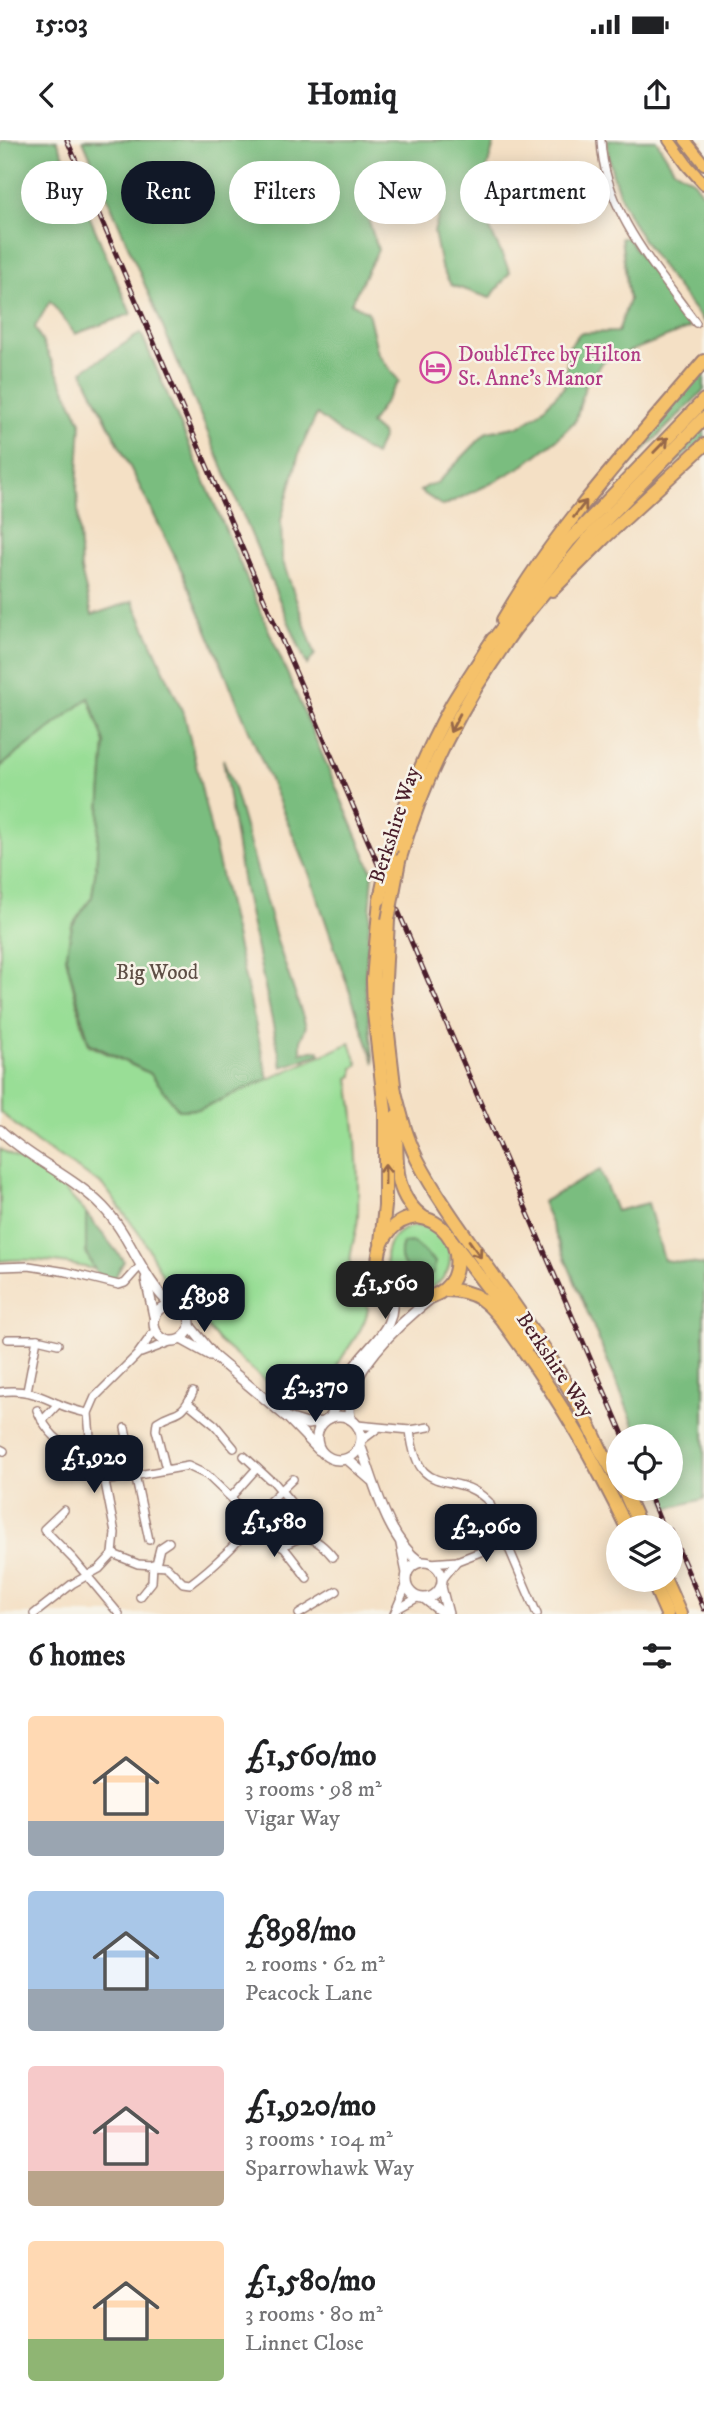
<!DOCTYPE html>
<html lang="en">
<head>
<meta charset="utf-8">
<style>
  :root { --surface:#fff; --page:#f6f6f6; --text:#202124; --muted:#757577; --accent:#111827 }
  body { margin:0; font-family:"IM FELL DW Pica",serif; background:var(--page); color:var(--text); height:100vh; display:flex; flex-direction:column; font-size:26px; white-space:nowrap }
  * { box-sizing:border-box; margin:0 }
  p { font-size:23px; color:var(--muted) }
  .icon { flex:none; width:38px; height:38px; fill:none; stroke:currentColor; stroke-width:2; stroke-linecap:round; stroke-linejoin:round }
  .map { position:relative; height:1474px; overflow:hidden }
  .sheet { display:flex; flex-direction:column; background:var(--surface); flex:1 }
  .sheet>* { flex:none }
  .guide { position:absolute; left:21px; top:21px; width:663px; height:63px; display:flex; gap:14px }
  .buttons { position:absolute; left:606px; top:1284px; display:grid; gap:14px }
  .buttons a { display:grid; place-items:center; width:77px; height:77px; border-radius:50%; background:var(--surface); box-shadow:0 4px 18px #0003; font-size:35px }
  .price { position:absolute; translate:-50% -60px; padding:0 16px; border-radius:14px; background:var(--accent); color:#fff; font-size:23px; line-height:46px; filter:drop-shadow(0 2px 4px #0008) }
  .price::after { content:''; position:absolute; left:50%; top:42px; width:21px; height:16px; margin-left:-10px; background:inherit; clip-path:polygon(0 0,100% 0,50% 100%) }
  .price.on { background:#222; color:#fff }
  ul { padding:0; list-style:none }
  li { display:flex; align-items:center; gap:21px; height:175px; padding:0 28px }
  li span { display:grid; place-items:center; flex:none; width:196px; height:140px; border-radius:7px; color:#555 }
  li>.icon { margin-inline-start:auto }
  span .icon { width:84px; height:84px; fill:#fffc; stroke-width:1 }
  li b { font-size:30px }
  h2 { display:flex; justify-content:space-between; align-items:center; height:84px; padding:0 28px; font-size:30px }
  .chip { padding:0 24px; border-radius:32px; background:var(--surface); box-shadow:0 4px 18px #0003; font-size:24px; line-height:63px }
  .chip.on { background:var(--accent); color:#fff }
  .status { display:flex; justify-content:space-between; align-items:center; height:49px; padding:0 35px; background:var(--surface); direction:ltr }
  .status svg { height:19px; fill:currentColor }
  header { display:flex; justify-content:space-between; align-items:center; height:91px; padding:0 28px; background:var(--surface); font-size:32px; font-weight:700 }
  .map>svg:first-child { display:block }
</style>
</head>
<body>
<div class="status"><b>15:03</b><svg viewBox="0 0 49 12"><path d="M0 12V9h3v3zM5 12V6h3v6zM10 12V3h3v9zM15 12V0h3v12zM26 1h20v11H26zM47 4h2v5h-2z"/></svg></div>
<header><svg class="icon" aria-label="back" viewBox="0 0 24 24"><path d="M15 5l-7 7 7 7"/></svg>Homiq<svg class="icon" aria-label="share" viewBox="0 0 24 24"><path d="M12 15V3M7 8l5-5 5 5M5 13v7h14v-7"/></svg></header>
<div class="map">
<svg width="704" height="1474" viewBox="0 0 704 1474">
  <rect width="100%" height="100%" fill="#f7f3e8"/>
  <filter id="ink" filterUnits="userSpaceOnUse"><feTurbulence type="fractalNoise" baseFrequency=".0143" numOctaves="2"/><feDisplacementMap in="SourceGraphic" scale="14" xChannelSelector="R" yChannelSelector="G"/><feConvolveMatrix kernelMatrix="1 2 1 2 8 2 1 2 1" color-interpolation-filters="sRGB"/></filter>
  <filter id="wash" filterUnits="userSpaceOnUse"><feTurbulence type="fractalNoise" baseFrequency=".00686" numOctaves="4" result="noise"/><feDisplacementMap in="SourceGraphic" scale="28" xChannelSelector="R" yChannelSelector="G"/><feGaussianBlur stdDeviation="1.57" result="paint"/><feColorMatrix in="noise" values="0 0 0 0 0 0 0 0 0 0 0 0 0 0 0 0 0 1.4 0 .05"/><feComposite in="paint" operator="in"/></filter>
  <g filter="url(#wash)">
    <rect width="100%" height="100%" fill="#f4e0c5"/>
    <g fill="#99de96" stroke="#727e60" stroke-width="2">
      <path d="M89,557L105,603L96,728L92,757L72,786L66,818L83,887L89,905L151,934L179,970L200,969L350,903L358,925L353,928V936L349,938C356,984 359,1030 358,1077C357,1095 348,1111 351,1130C354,1144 363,1155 368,1169C364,1192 344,1210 334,1232C328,1245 327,1261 314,1270L297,1265L270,1245L219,1201L208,1188L195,1162L167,1144L143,1099L104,1046L37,1003L0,972V627Z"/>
      <path d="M0,1009L57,1042L86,1073V1085L108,1132C72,1124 37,1117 0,1121Z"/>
      <circle cx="418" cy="1118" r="32"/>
    </g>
    <g fill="#7abd7f" stroke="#626e55" stroke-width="2">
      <polygon points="5,0 57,0 131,174 75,194 50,161 35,187 81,282 77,349 81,430 92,475 133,461 185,577 268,939 200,969 179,970 151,934 89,903 66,817 72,786 92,757 96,728 105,603 89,558 0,627 0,2"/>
      <polygon points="83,0 495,0 481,49 487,83 510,132 490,158 451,145 441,127 434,92 441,67 433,54 416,54 366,72 378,110 351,163 368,172 378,214 399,241 370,284 383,295 375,315 357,305 317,274 300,310 281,380 282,419 315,514 307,525"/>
      <path d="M607,0H656L674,29L694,41L704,55V182C663,129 611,70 607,0Z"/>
      <polygon points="621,98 628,98 690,188 602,222 585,246 576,280 557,299 524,325 492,343 443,366 420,351 429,345 437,343 487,292 520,286 538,274 564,247 569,207 580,193 618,192 629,160"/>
      <polygon points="141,193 373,733 365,843 374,923 309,733 183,433 82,231"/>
      <polygon points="704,228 704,250 613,341 612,336"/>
      <polygon points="704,287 704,298 653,343 654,339"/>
      <polygon points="223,619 234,648 278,804 306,886 301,899 301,913 318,910 320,914 282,927 243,744"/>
      <polygon points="600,1030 616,1071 648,1063 664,1120 704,1125 704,1359 668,1368 661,1349 670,1349 670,1297 639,1297 542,1062"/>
      <polygon points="86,1073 124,1121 113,1141 97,1134 86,1113"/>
      <path d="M413,1102L435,1122L434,1132L426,1137L418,1138C403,1129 397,1119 403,1103Z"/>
    </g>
  </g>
  <g filter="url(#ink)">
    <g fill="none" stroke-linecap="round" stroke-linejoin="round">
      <defs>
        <g id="minor">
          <path d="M601,0C604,71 656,128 696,183"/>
          <polyline points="0,1127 29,1126 67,1132 119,1145 125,1143 141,1125"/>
          <polyline points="8,1199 37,1199 58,1204"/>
          <polyline points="141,1213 170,1202"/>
          <polyline points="27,1251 37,1199"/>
          <path d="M0,1252C39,1246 53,1268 88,1273"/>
          <polyline points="188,1263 215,1285 234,1308"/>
          <path d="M37,1270C46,1291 59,1305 81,1312"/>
          <polyline points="42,1281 58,1264"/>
          <polyline points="357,1285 410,1290 429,1287"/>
          <polyline points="125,1288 149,1400"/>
          <path d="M410,1290C418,1364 454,1326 489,1362L537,1474"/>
          <polyline points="361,1301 377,1289"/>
          <polyline points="0,1309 4,1311"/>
          <polyline points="244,1316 269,1339"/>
          <path d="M166,1329L156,1290L157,1282C176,1269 181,1279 193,1252"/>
          <path d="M105,1341L188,1326L207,1335L252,1378C250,1395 205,1433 190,1444L183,1443L166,1426L138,1424L113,1414"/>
          <polyline points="273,1341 294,1366"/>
          <polyline points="231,1357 257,1328"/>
          <polyline points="64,1370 44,1389 74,1420 119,1474"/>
          <polyline points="252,1378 293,1339"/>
          <path d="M252,1383C271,1386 295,1422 307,1438"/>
          <path d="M282,1407C305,1392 316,1396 333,1417"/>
          <polyline points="430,1423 457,1421 506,1402"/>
          <polyline points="156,1424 160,1408 169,1402"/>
          <polyline points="442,1440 457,1421"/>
          <polyline points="140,1457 152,1442 153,1424"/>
          <polyline points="399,1468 417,1458"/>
          <polyline points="34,1474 72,1444 99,1429 113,1414 115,1393 101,1322 90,1297 88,1273 95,1257 137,1215 155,1190"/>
          <polyline points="299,1474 337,1451"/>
          <polyline points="394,1474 406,1446"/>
        </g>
        <g id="tertiary">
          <path d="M0,990C31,1020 73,1036 103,1067C131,1096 141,1138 171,1165"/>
          <polyline points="146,1139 154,1176"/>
          <circle cx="172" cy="1183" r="18"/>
          <polyline points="190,1186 215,1217 289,1279 319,1310"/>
          <polyline points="181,1199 210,1215"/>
          <circle cx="339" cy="1298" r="22"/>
          <path d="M330,1278C338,1264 342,1247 350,1233C369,1202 401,1190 390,1149"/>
          <polyline points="291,1279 307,1284 323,1282"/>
          <path d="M350,1279C341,1235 402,1181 434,1156"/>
          <path d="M360,1305C375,1343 386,1397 420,1422"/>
          <polyline points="347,1319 371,1340"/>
          <polyline points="401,1404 407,1433"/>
          <circle cx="424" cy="1440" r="18"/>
          <polyline points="441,1447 448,1474"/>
          <polyline points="425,1459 444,1474"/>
        </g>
        <g id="primary">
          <polyline points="669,0 687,25 704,44"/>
          <polyline points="685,0 704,24"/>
        </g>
        <g id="trunk">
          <polyline points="552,450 604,398 704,305"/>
          <path d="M503,480C558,385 634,304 704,221"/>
          <path d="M391,709C406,658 427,610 452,564C465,542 480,521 493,499"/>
          <path d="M399,721C420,650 451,583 493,521C503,507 512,490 524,478"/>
          <polyline points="380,759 373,840 374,873 385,970 385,1066 381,1102"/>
          <polyline points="388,780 384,859 395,954"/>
          <path d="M394,948C400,972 406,997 417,1019C438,1060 470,1102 496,1139C536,1195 574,1250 602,1312"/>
          <path d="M396,976C398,1013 389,1053 424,1078"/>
          <path d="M417,1077C469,1083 473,1165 409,1158C363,1154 371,1081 417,1077Z"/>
          <polyline points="452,1101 531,1204"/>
          <path d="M445,1150C458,1150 470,1152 481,1159C498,1171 510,1192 522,1208C563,1265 597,1325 627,1388"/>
          <polyline points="599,1307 618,1340"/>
          <polyline points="623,1349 641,1388"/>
          <polyline points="652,1440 667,1474"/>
          <polyline points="665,1440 680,1474"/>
        </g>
        <g id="motorway">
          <polyline points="518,484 593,393 704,278"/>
          <polyline points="488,507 569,401 704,260"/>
        </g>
      </defs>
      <use href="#minor" stroke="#9f8078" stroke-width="10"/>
      <use href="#tertiary" stroke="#9f8078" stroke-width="12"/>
      <use href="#primary" stroke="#9f8078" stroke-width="14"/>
      <use href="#trunk" stroke="#9f8078" stroke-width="16"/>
      <use href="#motorway" stroke="#9f8078" stroke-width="16"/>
      <use href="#minor" stroke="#fff" stroke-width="7"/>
      <use href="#tertiary" stroke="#fff" stroke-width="9"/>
      <use href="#primary" stroke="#f5c16b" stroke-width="10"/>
      <use href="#trunk" stroke="#f5c16b" stroke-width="12"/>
      <use href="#motorway" stroke="#f5c16b" stroke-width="12"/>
      <defs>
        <g id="rail">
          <polyline points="67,0 624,1297"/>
          <polyline points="647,1349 663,1388"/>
          <polyline points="670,1390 704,1469"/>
        </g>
      </defs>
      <use href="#rail" stroke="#4a1f2b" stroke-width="5"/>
      <use href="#rail" stroke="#f7f3e8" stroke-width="2.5" stroke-dasharray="8" stroke-linecap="butt"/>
      <defs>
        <g id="trunk-bridge">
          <polyline points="380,759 391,709"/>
          <polyline points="388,780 399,721"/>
        </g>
      </defs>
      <use href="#trunk-bridge" stroke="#9f8078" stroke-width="16" stroke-linecap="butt"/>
      <use href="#trunk-bridge" stroke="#f5c16b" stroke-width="12"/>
    </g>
    <defs><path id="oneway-shaft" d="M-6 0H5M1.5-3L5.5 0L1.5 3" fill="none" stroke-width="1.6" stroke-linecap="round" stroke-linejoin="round" transform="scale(1.75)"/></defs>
    <g stroke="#976848">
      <use href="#oneway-shaft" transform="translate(661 305) rotate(-46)"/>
      <use href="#oneway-shaft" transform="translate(580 369) rotate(-52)"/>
      <use href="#oneway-shaft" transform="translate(455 583) rotate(118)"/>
      <use href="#oneway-shaft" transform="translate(385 1034) rotate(-90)"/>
      <use href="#oneway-shaft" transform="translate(475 1109) rotate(55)"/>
    </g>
  </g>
  <defs>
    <symbol id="hotel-ring" viewBox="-11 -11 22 22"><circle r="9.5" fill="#f7f3e8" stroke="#d1479c" stroke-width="1.5"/><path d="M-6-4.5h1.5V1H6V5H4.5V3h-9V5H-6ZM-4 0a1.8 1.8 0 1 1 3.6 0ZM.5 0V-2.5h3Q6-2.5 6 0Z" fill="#d1479c"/></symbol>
  </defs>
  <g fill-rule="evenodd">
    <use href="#hotel-ring" x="418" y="210" width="35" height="35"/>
  </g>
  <g text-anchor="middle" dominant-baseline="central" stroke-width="5" stroke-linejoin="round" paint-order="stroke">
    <g font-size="21" fill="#b23c85" stroke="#f7f3e8" text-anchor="start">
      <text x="458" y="215">DoubleTree by Hilton<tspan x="458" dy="24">St. Anne's Manor</tspan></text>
    </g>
    <g font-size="21" fill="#4a1f2b" stroke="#f7f3e8">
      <text transform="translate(395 685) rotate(-72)">Berkshire Way</text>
      <text transform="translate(555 1225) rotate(56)">Berkshire Way</text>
    </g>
    <g font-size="21" fill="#5e4f46" stroke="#f7f3e8">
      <text x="157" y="833">Big Wood</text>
    </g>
  </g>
</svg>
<div class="buttons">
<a><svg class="icon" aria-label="locate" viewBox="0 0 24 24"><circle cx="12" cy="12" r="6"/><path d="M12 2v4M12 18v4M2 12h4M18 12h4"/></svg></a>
<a><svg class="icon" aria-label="layers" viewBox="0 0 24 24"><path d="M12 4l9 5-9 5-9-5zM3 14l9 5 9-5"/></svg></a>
</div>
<b class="price on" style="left:385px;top:1181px">£1,560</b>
<b class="price" style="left:204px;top:1194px">£898</b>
<b class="price" style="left:315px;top:1284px">£2,370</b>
<b class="price" style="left:94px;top:1355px">£1,920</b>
<b class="price" style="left:274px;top:1419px">£1,580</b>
<b class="price" style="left:486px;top:1424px">£2,060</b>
<div class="guide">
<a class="chip">Buy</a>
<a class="chip on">Rent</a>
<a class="chip">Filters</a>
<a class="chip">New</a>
<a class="chip">Apartment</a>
</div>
</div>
<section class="sheet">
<h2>6 homes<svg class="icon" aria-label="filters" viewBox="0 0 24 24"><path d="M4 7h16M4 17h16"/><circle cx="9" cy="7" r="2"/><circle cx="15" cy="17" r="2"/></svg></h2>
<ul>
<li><span style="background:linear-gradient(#ffd9b3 75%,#9aa5b1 0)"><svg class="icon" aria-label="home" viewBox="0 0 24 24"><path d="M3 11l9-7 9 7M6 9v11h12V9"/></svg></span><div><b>£1,560/mo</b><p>3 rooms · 98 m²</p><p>Vigar Way</p></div></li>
<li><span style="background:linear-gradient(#a9c7e8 70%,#9aa5b1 0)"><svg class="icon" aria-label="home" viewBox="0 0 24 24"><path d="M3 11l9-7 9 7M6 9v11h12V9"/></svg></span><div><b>£898/mo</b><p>2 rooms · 62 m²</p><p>Peacock Lane</p></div></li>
<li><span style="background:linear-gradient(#f6c9c9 75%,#b9a48a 0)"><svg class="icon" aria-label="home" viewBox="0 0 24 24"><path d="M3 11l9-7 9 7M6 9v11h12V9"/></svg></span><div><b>£1,920/mo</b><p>3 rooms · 104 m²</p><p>Sparrowhawk Way</p></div></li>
<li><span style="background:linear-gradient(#ffd9b3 70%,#8fb573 0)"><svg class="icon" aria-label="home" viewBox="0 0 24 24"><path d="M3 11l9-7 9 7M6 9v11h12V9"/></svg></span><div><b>£1,580/mo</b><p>3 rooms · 80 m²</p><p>Linnet Close</p></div></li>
</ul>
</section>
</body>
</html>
